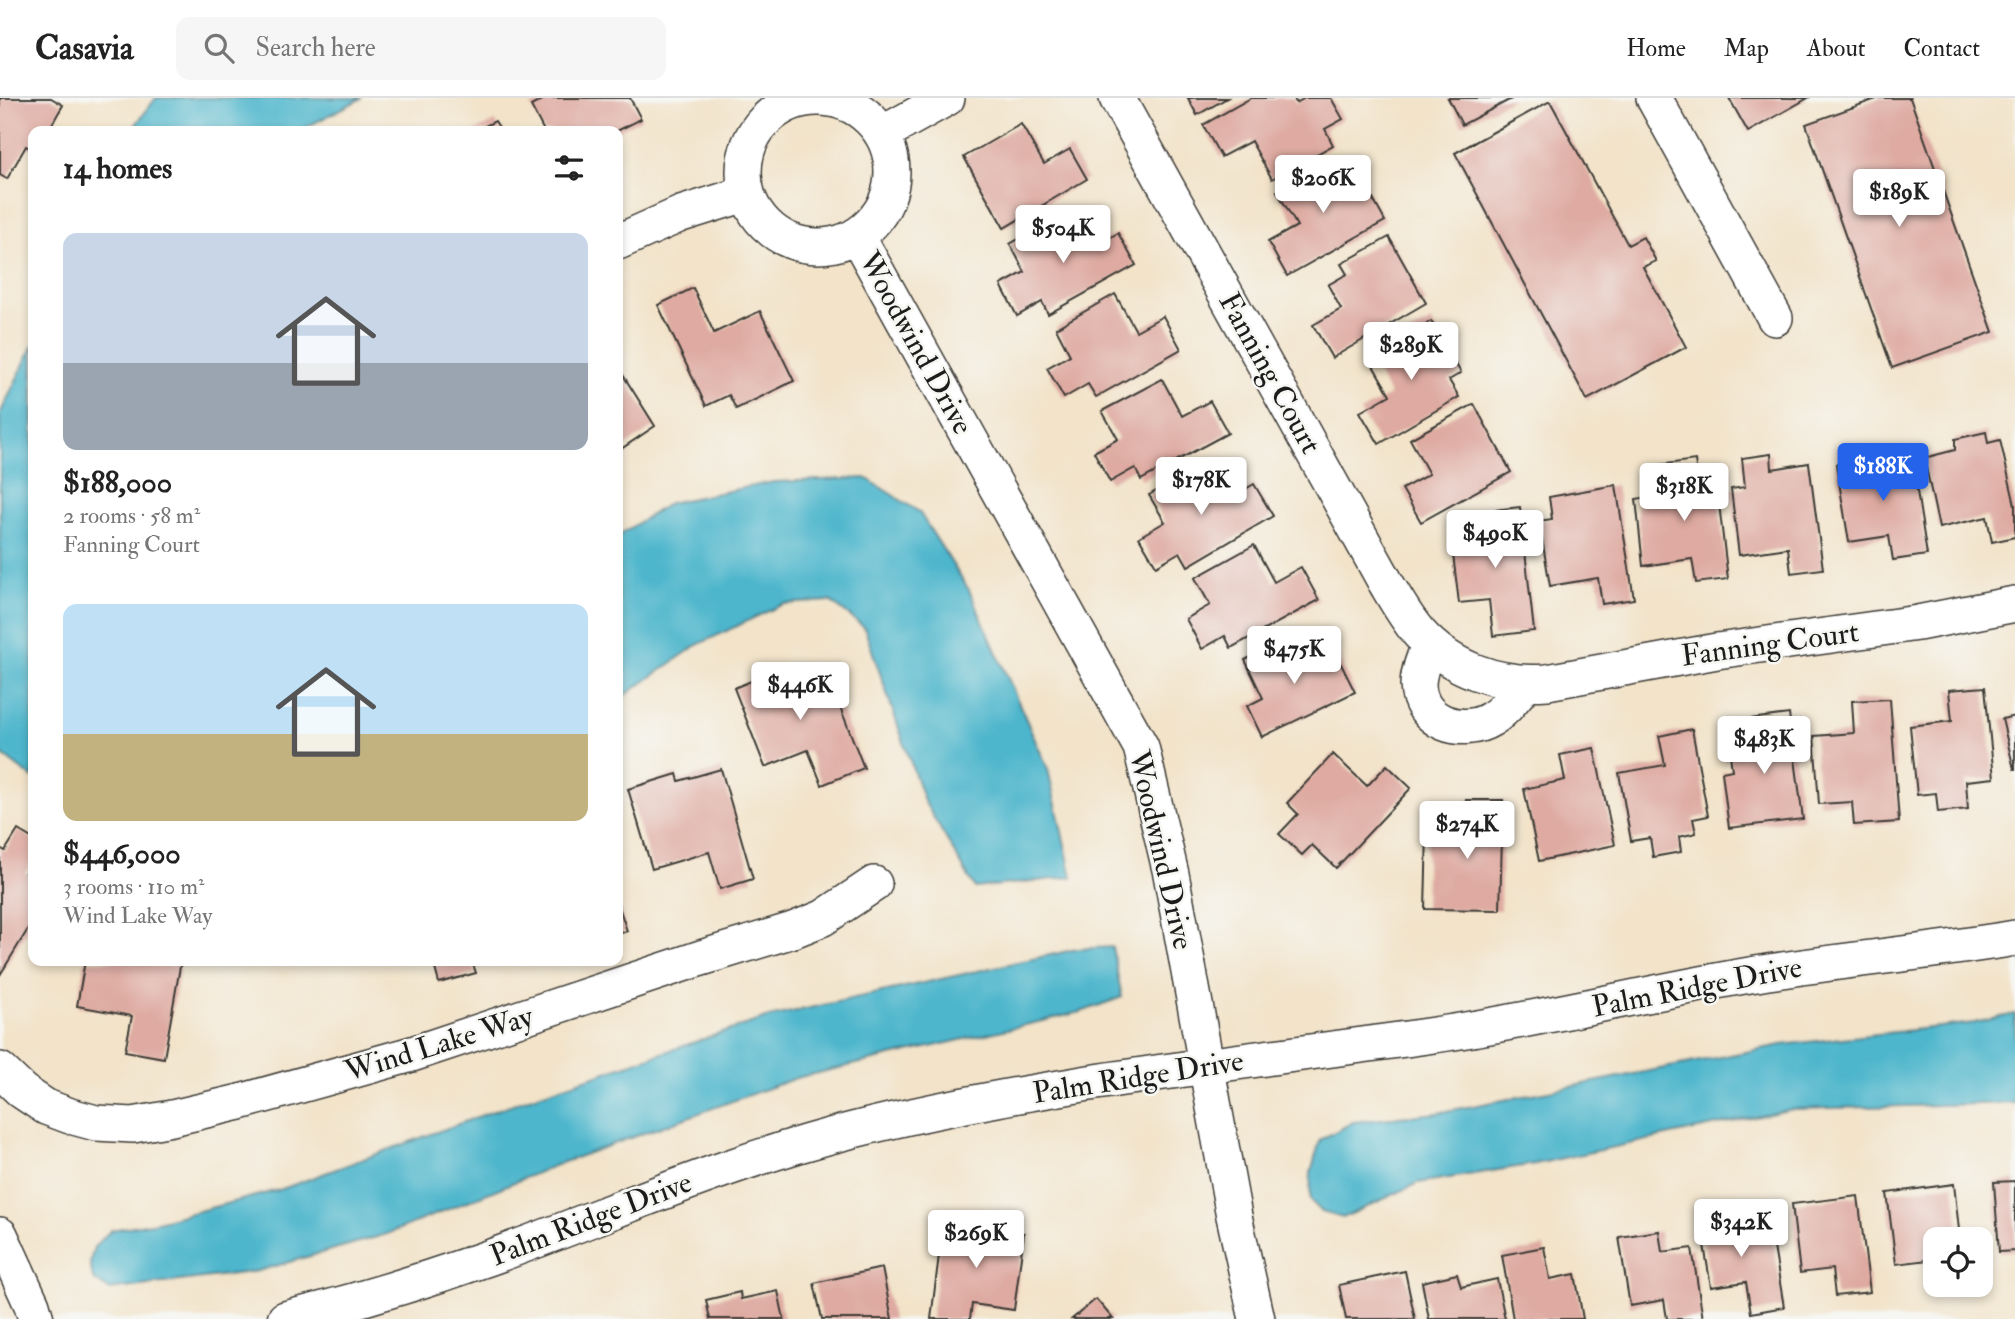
<!DOCTYPE html>
<html lang="en">
<head>
<meta charset="utf-8">
<style>
  :root { --surface:#fff; --page:#f6f6f6; --text:#222; --muted:#767676; --line:#e0e0e0; --accent:#2563eb }
  body { margin:0; font-family:"IM FELL Double Pica",serif; background:var(--page); color:var(--text); height:100vh; display:flex; flex-direction:column; font-size:26px; white-space:nowrap }
  * { box-sizing:border-box; margin:0 }
  p { font-size:23px; color:var(--muted) }
  .icon { flex:none; width:38px; height:38px; fill:none; stroke:currentColor; stroke-width:2; stroke-linecap:round; stroke-linejoin:round }
  .map { position:relative; flex:1; overflow:hidden }
  .sheet { position:absolute; left:28px; top:28px; width:595px; height:840px; display:flex; flex-direction:column; background:var(--surface); border-radius:14px; box-shadow:0 4px 10px #0003 }
  .sheet>* { flex:none }
  .fabs { position:absolute; left:1923px; top:1129px; display:grid; gap:14px }
  .fabs a { display:grid; place-items:center; width:70px; height:70px; border-radius:14px; background:var(--surface); box-shadow:0 4px 10px #0003; font-size:35px }
  .price { position:absolute; translate:-50% -60px; padding:0 16px; border-radius:7px; background:#fff; color:#222; font-size:23px; line-height:46px; filter:drop-shadow(0 2px 4px #0008) }
  .price::after { content:''; position:absolute; left:50%; top:42px; width:21px; height:16px; margin-left:-10px; background:inherit; clip-path:polygon(0 0,100% 0,50% 100%) }
  .price.current { background:var(--accent); color:#fff }
  ul { padding:0; list-style:none }
  li { display:grid; align-content:center; gap:14px; height:371px; padding:0 35px }
  li span { display:grid; place-items:center; height:217px; border-radius:14px; color:#555 }
  li>.icon { margin-inline-start:auto }
  span .icon { width:126px; height:126px; fill:#fffc; stroke-width:1 }
  li b { font-size:30px }
  h2 { display:flex; justify-content:space-between; align-items:center; height:84px; padding:0 35px; font-size:30px }
  header { display:flex; align-items:center; gap:42px; box-sizing:border-box; height:98px; padding:0 35px; background:var(--surface); border-bottom:2px solid var(--line) }
  header strong { font-size:33px }
  nav { display:flex; gap:38px; margin-inline-start:auto; font-size:24px }
  .search { width:490px; height:63px; background:var(--page); display:flex; align-items:center; gap:18px; box-sizing:border-box; padding:0 24px; border-radius:14px; color:var(--muted); font-size:26px }
  .map>svg:first-child { display:block }
</style>
</head>
<body>
<header>
<strong>Casavia</strong>
<div class="search"><svg class="icon" aria-label="search" viewBox="0 0 24 24"><circle cx="10" cy="10" r="6"/><path d="M15 15l6 6"/></svg>Search here</div>
<nav><a>Home</a><a>Map</a><a>About</a><a>Contact</a></nav>
</header>
<div class="map">
<svg width="2015" height="1221" viewBox="0 0 2015 1221">
  <rect width="100%" height="100%" fill="#f6f6f2"/>
  <filter id="ink" filterUnits="userSpaceOnUse"><feTurbulence type="fractalNoise" baseFrequency=".0143" numOctaves="2"/><feDisplacementMap in="SourceGraphic" scale="14" xChannelSelector="R" yChannelSelector="G"/><feConvolveMatrix kernelMatrix="1 2 1 2 8 2 1 2 1" color-interpolation-filters="sRGB"/></filter>
  <filter id="wash" filterUnits="userSpaceOnUse"><feTurbulence type="fractalNoise" baseFrequency=".00686" numOctaves="4" result="noise"/><feDisplacementMap in="SourceGraphic" scale="28" xChannelSelector="R" yChannelSelector="G"/><feGaussianBlur stdDeviation="1.57" result="paint"/><feColorMatrix in="noise" values="0 0 0 0 0 0 0 0 0 0 0 0 0 0 0 0 0 1.4 0 .05"/><feComposite in="paint" operator="in"/></filter>
  <g filter="url(#wash)">
    <rect width="100%" height="100%" fill="#f2e3c9"/>
    <g fill="#4eb6cc" stroke="#356974" stroke-width="2">
      <polygon points="156,0 362,0 299,33 131,33"/>
      <polygon points="33,247 33,680 0,655 0,316"/>
      <polygon points="866,380 919,414 969,492 1048,671 1072,779 975,790 924,703 864,529 830,503 783,506 697,547 618,602 618,438 669,405 773,384"/>
      <polygon points="1112,849 1122,899 1081,914 796,980 561,1065 387,1136 258,1173 109,1192 93,1181 90,1164 94,1149 111,1132 157,1124 282,1091 529,1000 769,919 1077,851"/>
      <polygon points="2015,916 2015,1005 1793,1011 1535,1066 1418,1085 1343,1120 1322,1114 1310,1102 1311,1075 1320,1042 1353,1024 1437,1015 1781,947 1974,925"/>
    </g>
    <g id="blocks">
      <g fill="#deaaa1">
        <polygon points="0,0 51,0 63,7 48,33 33,33 33,52 26,48 7,81 0,77"/>
        <polygon points="546,0 630,0 641,21 617,33 544,33 531,8"/>
        <polygon points="1188,0 1227,0 1197,17"/>
        <polygon points="1251,0 1294,0 1296,5 1305,0 1331,0 1343,21 1325,31 1333,47 1272,81 1251,43 1221,59 1203,27"/>
        <polygon points="1448,0 1513,0 1462,27"/>
        <polygon points="1729,0 1808,0 1748,34"/>
        <polygon points="1879,0 1910,0 1993,234 1892,270 1806,26"/>
        <polygon points="1550,3 1628,147 1643,139 1656,163 1643,169 1686,249 1587,302 1455,55"/>
        <polygon points="495,23 501,33 475,33"/>
        <polygon points="1021,26 1044,66 1070,51 1087,81 1004,130 964,59"/>
        <polygon points="1337,58 1353,86 1362,81 1385,123 1287,178 1268,144 1297,128 1277,93"/>
        <polygon points="1070,112 1091,150 1118,135 1136,167 1048,216 1042,204 1017,218 1001,187 1025,174 1010,146"/>
        <polygon points="1389,139 1426,205 1332,260 1313,227 1341,211 1328,187 1347,176 1341,166"/>
        <polygon points="693,190 714,235 760,213 794,283 736,311 729,297 706,308 658,207"/>
        <polygon points="1115,196 1136,233 1163,218 1181,251 1096,299 1088,286 1064,300 1047,270 1070,257 1056,230"/>
        <polygon points="1431,223 1461,275 1449,282 1459,299 1379,346 1360,314 1390,297 1368,259"/>
        <polygon points="618,269 655,328 618,353"/>
        <polygon points="1162,281 1182,318 1210,303 1228,335 1141,382 1135,370 1110,384 1094,354 1118,341 1102,313"/>
        <polygon points="1474,306 1511,374 1421,424 1402,391 1429,376 1410,341"/>
        <polygon points="1986,334 1988,345 2000,342 2015,407 2015,439 1992,444 1987,419 1939,430 1924,360 1955,352 1955,341"/>
        <polygon points="1911,355 1927,457 1893,462 1889,438 1849,444 1836,366"/>
        <polygon points="1771,356 1772,371 1809,365 1823,471 1791,475 1788,450 1739,457 1731,391 1745,389 1742,360"/>
        <polygon points="1695,362 1698,383 1716,381 1728,481 1696,485 1692,461 1643,468 1636,401 1662,397 1658,367"/>
        <polygon points="1207,364 1229,401 1254,386 1273,418 1188,468 1180,454 1156,468 1139,439 1165,424 1149,397"/>
        <polygon points="1616,387 1634,501 1602,506 1598,480 1550,488 1539,423 1552,421 1549,399"/>
        <polygon points="1520,409 1534,533 1493,538 1489,502 1459,505 1450,432 1487,428 1485,413"/>
        <polygon points="1254,447 1274,484 1301,469 1319,502 1231,550 1225,538 1202,551 1186,521 1210,507 1195,480"/>
        <polygon points="1303,544 1314,567 1336,556 1355,594 1262,639 1247,608 1263,600 1245,562 1276,546 1281,555"/>
        <polygon points="824,568 864,670 822,687 808,652 765,669 734,590 783,570 788,582"/>
        <polygon points="1985,589 1994,680 1966,683 1968,711 1938,714 1936,695 1917,697 1910,628 1952,623 1949,592"/>
        <polygon points="1890,601 1899,724 1854,727 1852,704 1819,706 1814,638 1854,635 1852,603"/>
        <polygon points="1789,616 1803,721 1729,730 1722,674 1732,672 1729,649 1752,646 1749,621"/>
        <polygon points="2015,618 2015,671 2014,671 2002,621"/>
        <polygon points="1692,631 1708,718 1693,721 1696,735 1679,739 1681,754 1653,759 1650,740 1631,743 1619,675 1665,667 1659,638"/>
        <polygon points="1594,650 1615,747 1539,763 1524,691 1565,682 1560,657"/>
        <polygon points="1333,656 1367,688 1387,667 1411,690 1336,770 1312,747 1302,757 1279,736 1298,716 1287,705"/>
        <polygon points="721,671 753,781 720,791 709,754 652,771 628,691 677,676 679,683"/>
        <polygon points="1466,702 1503,702 1500,812 1425,811 1427,734 1465,734"/>
        <polygon points="18,732 33,741 33,762 25,775 33,780 33,823 0,877 0,750 5,753"/>
        <polygon points="618,806 627,833 618,836"/>
        <polygon points="85,863 181,863 164,960 125,953 132,918 77,908"/>
        <polygon points="433,863 472,863 476,875 439,885"/>
        <polygon points="2015,1083 2015,1153 1999,1154 1994,1084"/>
        <polygon points="1954,1086 1960,1141 1936,1141 1936,1161 1896,1166 1887,1095"/>
        <polygon points="1858,1098 1870,1194 1835,1198 1832,1171 1800,1175 1792,1106"/>
        <polygon points="1743,1110 1748,1141 1772,1137 1784,1209 1751,1215 1746,1184 1711,1189 1699,1117"/>
        <polygon points="943,1125 1024,1135 1014,1212 972,1206 970,1221 931,1221"/>
        <polygon points="1659,1133 1662,1154 1692,1150 1703,1221 1667,1221 1664,1202 1630,1208 1619,1139"/>
        <polygon points="1544,1149 1550,1181 1575,1176 1583,1221 1513,1221 1502,1157"/>
        <polygon points="882,1170 892,1221 822,1221 814,1185"/>
        <polygon points="1405,1173 1415,1221 1346,1221 1339,1187"/>
        <polygon points="1457,1176 1461,1189 1497,1181 1505,1221 1429,1221 1422,1184"/>
        <polygon points="778,1193 784,1221 710,1221 706,1202 740,1194 741,1201"/>
        <polygon points="1096,1201 1113,1221 1072,1221"/>
      </g>
    </g>
  </g>
  <g filter="url(#ink)">
    <use href="#blocks" fill-opacity="0" stroke="#3c3a36" stroke-width="2"/>
    <g fill="none" stroke-linecap="round" stroke-linejoin="round">
      <defs>
        <g id="minor">
          <path d="M1117,0L1386,485C1396,502 1406,520 1419,535C1451,571 1499,588 1547,584L1717,553L1918,525L2015,506"/>
          <polyline points="1654,0 1775,220"/>
          <circle cx="818" cy="74" r="74"/>
          <polyline points="882,36 947,0"/>
          <polyline points="857,138 1141,649 1171,776 1234,1118 1257,1221"/>
          <polyline points="618,144 681,116 745,96"/>
          <path d="M1429,546C1425,559 1418,573 1418,587C1419,624 1462,639 1491,621C1505,613 1515,598 1525,586"/>
          <polyline points="0,972 22,993 46,1009 70,1018 96,1025 133,1027 172,1020 240,1004 412,956 698,861 793,832 823,820 874,786"/>
          <polyline points="0,1137 32,1207 36,1221"/>
          <path d="M285,1221C355,1204 423,1183 491,1159C611,1116 728,1063 853,1032C1044,984 1240,965 1434,937C1540,922 1644,895 1750,877C1838,862 1927,855 2015,840"/>
        </g>
      </defs>
      <use href="#minor" stroke="#3c3a36" stroke-width="38"/>
      <use href="#minor" stroke="#fff" stroke-width="35"/>
    </g>
  </g>
  <g text-anchor="middle" dominant-baseline="central" stroke-width="5" stroke-linejoin="round" paint-order="stroke">
    <g font-size="30" fill="#1c1c1c" stroke="#f6f6f2">
      <text transform="translate(916 245) rotate(61)">Woodwind Drive</text>
      <text transform="translate(1270 275) rotate(61)">Fanning Court</text>
      <text transform="translate(1770 546) rotate(-8)">Fanning Court</text>
      <text transform="translate(1161 752) rotate(77)">Woodwind Drive</text>
      <text transform="translate(1697 889) rotate(-11)">Palm Ridge Drive</text>
      <text transform="translate(439 946) rotate(-17)">Wind Lake Way</text>
      <text transform="translate(1138 979) rotate(-9)">Palm Ridge Drive</text>
      <text transform="translate(591 1121) rotate(-21)">Palm Ridge Drive</text>
    </g>
  </g>
</svg>
<div class="fabs">
<a><svg class="icon" aria-label="locate" viewBox="0 0 24 24"><circle cx="12" cy="12" r="6"/><path d="M12 2v4M12 18v4M2 12h4M18 12h4"/></svg></a>
</div>
<b class="price" style="left:1323px;top:117px">$206K</b>
<b class="price" style="left:1899px;top:131px">$189K</b>
<b class="price" style="left:1063px;top:167px">$504K</b>
<b class="price" style="left:1411px;top:284px">$289K</b>
<b class="price current" style="left:1883px;top:405px">$188K</b>
<b class="price" style="left:1201px;top:419px">$178K</b>
<b class="price" style="left:1684px;top:425px">$318K</b>
<b class="price" style="left:1495px;top:472px">$490K</b>
<b class="price" style="left:1294px;top:588px">$475K</b>
<b class="price" style="left:800px;top:624px">$446K</b>
<b class="price" style="left:1764px;top:678px">$483K</b>
<b class="price" style="left:1467px;top:763px">$274K</b>
<b class="price" style="left:1741px;top:1161px">$342K</b>
<b class="price" style="left:976px;top:1172px">$269K</b>
<section class="sheet">
<h2>14 homes<svg class="icon" aria-label="filters" viewBox="0 0 24 24"><path d="M4 7h16M4 17h16"/><circle cx="9" cy="7" r="2"/><circle cx="15" cy="17" r="2"/></svg></h2>
<ul>
<li><span style="background:linear-gradient(#c9d6e8 60%,#9aa5b1 0)"><svg class="icon" aria-label="home" viewBox="0 0 24 24"><path d="M3 11l9-7 9 7M6 9v11h12V9"/></svg></span><div><b>$188,000</b><p>2 rooms · 58 m²</p><p>Fanning Court</p></div></li>
<li><span style="background:linear-gradient(#bfe0f5 60%,#c2b280 0)"><svg class="icon" aria-label="home" viewBox="0 0 24 24"><path d="M3 11l9-7 9 7M6 9v11h12V9"/></svg></span><div><b>$446,000</b><p>3 rooms · 110 m²</p><p>Wind Lake Way</p></div></li>
</ul>
</section>
</div>
</body>
</html>
